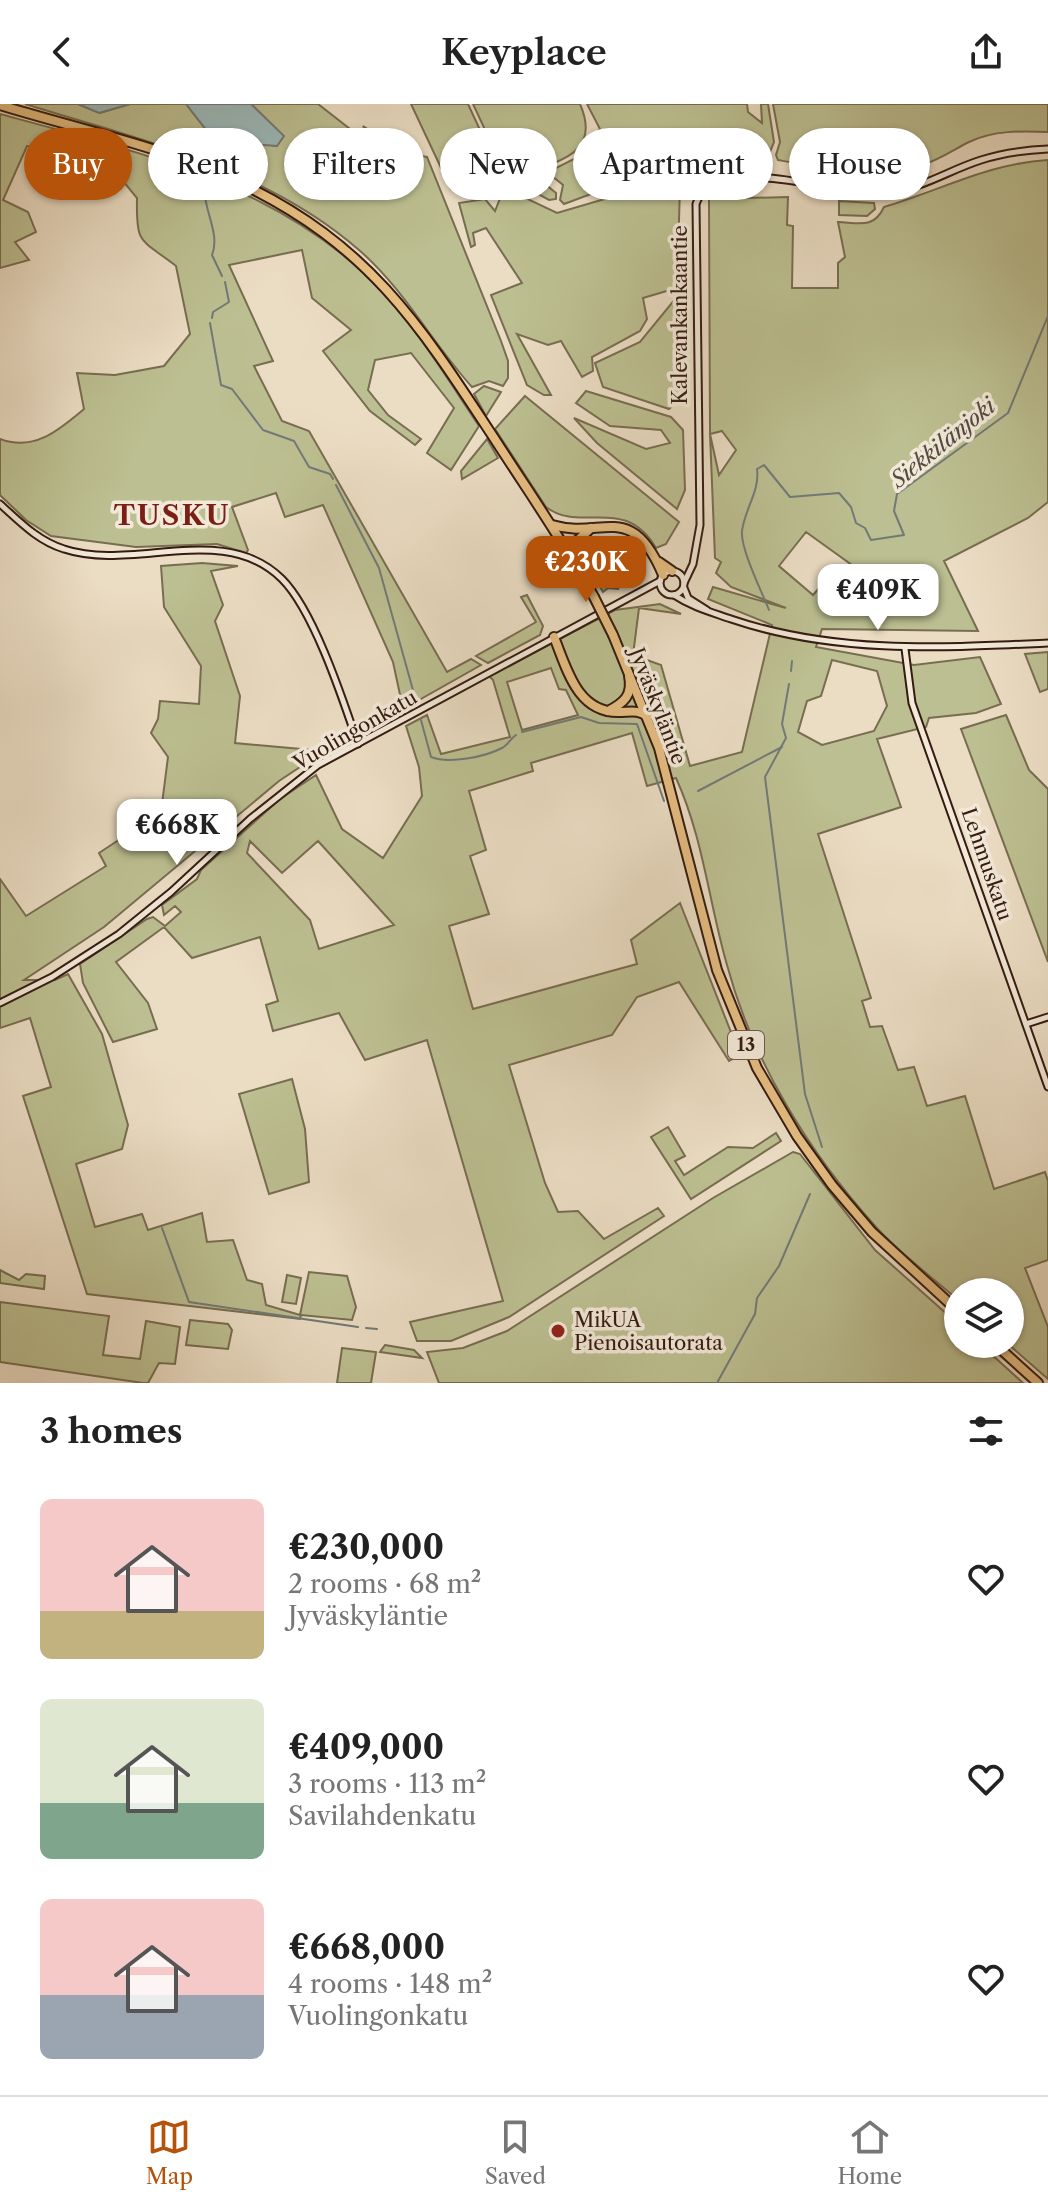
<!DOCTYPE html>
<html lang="en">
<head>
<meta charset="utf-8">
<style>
  :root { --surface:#fff; --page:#f2f2f2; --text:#222; --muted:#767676; --line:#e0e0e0; --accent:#b45309 }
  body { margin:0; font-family:"Libre Caslon Text",serif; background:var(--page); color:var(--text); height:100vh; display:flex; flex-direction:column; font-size:30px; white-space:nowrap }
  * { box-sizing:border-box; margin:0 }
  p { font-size:26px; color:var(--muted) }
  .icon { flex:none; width:44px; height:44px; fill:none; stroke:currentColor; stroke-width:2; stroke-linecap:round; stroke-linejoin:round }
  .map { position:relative; height:1279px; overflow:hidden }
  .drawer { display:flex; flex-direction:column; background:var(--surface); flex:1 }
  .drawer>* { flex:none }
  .hud { position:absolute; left:24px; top:24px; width:1000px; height:72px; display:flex; gap:16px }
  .tools { position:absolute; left:944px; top:1174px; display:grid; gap:16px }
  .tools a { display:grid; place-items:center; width:80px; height:80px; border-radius:50%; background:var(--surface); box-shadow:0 2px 6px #0004; font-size:40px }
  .price { position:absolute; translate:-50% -68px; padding:0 18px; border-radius:16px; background:#fff; color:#222; font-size:26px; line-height:52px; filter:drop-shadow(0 2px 4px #0008) }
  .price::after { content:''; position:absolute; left:50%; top:48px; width:24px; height:18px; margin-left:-12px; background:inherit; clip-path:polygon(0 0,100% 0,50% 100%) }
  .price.current { background:var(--accent); color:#fff }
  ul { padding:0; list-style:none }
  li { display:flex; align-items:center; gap:24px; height:200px; padding:0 40px }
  li span { display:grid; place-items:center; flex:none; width:224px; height:160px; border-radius:12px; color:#555 }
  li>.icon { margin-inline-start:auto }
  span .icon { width:96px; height:96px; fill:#fffc; stroke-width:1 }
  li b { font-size:34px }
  h2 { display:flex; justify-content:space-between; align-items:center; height:96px; padding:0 40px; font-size:34px }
  .tag { padding:0 28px; border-radius:36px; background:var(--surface); box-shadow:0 2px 6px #0004; font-size:28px; line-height:72px }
  .tag.current { background:var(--accent); color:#fff }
  header { display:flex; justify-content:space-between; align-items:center; height:104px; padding:0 40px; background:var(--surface); font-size:36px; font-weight:600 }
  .menu { display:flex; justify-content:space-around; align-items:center; height:112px; border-top:2px solid var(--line); background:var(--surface); font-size:22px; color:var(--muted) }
  .menu a { display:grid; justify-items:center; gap:4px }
  .menu .current { color:var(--accent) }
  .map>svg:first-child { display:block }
</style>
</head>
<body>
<header><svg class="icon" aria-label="back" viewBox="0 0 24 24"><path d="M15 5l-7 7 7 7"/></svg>Keyplace<svg class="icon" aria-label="share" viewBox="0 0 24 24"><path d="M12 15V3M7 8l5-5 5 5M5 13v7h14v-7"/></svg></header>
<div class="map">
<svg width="1048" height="1279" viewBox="0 0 1048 1279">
  <rect width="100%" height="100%" fill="#ebddc4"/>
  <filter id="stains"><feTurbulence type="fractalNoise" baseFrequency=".0025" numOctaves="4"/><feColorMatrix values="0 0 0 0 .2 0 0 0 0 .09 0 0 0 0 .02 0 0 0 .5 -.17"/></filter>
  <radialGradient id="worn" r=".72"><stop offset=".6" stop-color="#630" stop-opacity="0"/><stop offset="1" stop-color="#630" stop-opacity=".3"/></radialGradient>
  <g fill="#bcbf91" stroke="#786d51" stroke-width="2" fill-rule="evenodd">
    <path d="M25,0H78L100,9L130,0H186L207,27L209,46L236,36L277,42L283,32L251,0H318L377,46L363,22L403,49L427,53L501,237L508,257V274L503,282L489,277L472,283C432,239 405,186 359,146C265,64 141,36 25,0Z"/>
    <polygon points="411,0 468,0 500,69 500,77 481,88 475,88 473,80 466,77 451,85"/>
    <path d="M473,0H580C605,57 544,59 508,75Z"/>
    <polygon points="587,0 747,0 748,8 762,19 761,0 768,0 774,38 766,58 703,60 651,84 599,87 564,100 560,96 563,81 552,72 552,66 576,54 600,25"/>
    <path d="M773,0H1048V28C1021,27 994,26 969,38C955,45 940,55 925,60C877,75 827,65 778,56L776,51L780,38Z"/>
    <path d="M0,10C129,45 271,78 370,175C413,218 445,271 479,322L451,366L427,349L454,304L411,249L375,256L368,286L388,311L421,335L415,341L370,307L323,247L351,226L312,194L302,146L229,161L273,257L254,262L282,317L309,327L447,568L471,555L481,561L366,626L365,621L402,600L393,558L323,401L285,413L276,389L232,403L248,446L246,449L217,440L136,443L51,432L26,416L0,391V335C34,348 59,326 84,305L77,269L115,271L164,262L190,230L176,162C140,134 136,142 137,94L106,56L54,83L56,47L27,42L3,96L28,108L36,128L15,138L29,156L0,164Z"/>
    <path d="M1048,56V398L1028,414L944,457L978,527L822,525L816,543L914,561L980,553L1001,600L976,609L929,614L926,623L877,635L901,703L818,730L871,894L862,897L870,923L882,922L898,966L914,963L927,1002L965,992L994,1085L1045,1068L1048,1077V1156L1025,1164L1048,1223V1275L1008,1240L1010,1188H958V1196C931,1172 900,1150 876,1123C809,1049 753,958 727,861C709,799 703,733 676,674L647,682L632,629L531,659L533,667L469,687L486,746L470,752L489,810L449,822L473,905L637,860L631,836L680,799L740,951L729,957L679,878L637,893L612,931L509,961L545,1079L558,1108L578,1107L604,1135L658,1104L664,1112L509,1213L451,1237H417L410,1218L503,1197L427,936L365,956L339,909L273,927L266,901L278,897L260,833L192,854L164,823L116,858L148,899L157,925L113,938L83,879L80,860L147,815L153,813L165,822L181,808L175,802L164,811L162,801L197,775L201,766L280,695L316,671L342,725L383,754L422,692L419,663L406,622L427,611L441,650L510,633L493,576L489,572L615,506L660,500L681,510L639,504L633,551L661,561L690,662L742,648L772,521L708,495L713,483L786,504L731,483L716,469L721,458L715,454L710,330L709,95L788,93L787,121L793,122L792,184H838V159L845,153L838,118C859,119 874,125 884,103C939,87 990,59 1048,56ZM722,327L736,346L719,371L710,330ZM806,428L856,464L840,484L827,475L813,491L779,462ZM832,556L877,567L887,602L874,627L822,641L798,628L807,597L821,592ZM551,564L559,585L566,586L578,611L522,626L507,578ZM250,737L282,769L318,737L394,821L319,845L310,816L247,749Z"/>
    <polygon points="534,71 556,89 556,95 549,96 516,78"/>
    <polygon points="680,83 677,184 643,194 647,215 640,227 592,253 593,267 582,273 561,237 548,241 517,230 551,291 544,291 527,281 491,191 522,179 486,124 473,129 475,141 471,143 459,99 485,95 495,107 501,92 513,88 557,109 608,94 644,92"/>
    <polygon points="839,97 874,99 875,105 867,112 839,111"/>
    <polygon points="680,189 688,287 669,305 603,283 595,259 640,238"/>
    <polygon points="484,282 501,288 486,312 474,290"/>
    <polygon points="586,287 671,313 683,326 685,386 677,405 597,339 574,314 646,345 670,339 661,326 610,322 576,299"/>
    <path d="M525,292L679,418L666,440L656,444C624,390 581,430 546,403L495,325Z"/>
    <polygon points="487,335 498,354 462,375 461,367"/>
    <polygon points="595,433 609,440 618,434 635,448 618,485 608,484 603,488 585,455 586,439"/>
    <polygon points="202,459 238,462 211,467 223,501 215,517 240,592 235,639 324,647 279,677 104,823 24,876 55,876 68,870 102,930 128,1021 122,1045 76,1060 95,1123 142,1110 148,1126 202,1109 207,1138 233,1136 247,1176 262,1180 266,1201 300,1211 309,1168 347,1172 356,1203 352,1216 301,1211 300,1215 87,1190 23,992 51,983 30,914 0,924 0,775 26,812 106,762 99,749 161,708 168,653 151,629 158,615 160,597 199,600 201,562 164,503 161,462"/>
    <polygon points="527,491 543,522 540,531 488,559 476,552 536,518 521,493"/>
    <polygon points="1048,548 1048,585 1040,588 1025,550"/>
    <polygon points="1006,611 1029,666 1048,685 1048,858 961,625"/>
    <polygon points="292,975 305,1025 309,1078 269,1090 239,990"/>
    <polygon points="668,1023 685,1052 675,1057 684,1071 728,1043 753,1044 776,1029 781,1037 691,1095 651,1033"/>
    <polygon points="793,1048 800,1050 875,1146 958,1220 958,1240 980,1240 1023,1279 439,1279 427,1248 463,1244 507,1227 713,1094"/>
    <polygon points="0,1166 19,1176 26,1170 45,1172 44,1185 0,1179"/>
    <polygon points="287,1171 301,1174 296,1200 282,1198"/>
    <polygon points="0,1198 109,1212 103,1251 140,1255 146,1217 180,1223 175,1260 159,1259 148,1279 143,1279 0,1258"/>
    <polygon points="190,1216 228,1220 232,1226 228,1245 186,1241"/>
    <polygon points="385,1241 414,1246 422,1254 380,1248"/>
    <polygon points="342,1244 376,1248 371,1279 337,1279"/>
  </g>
  <g fill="#9bbabc" stroke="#727a78" stroke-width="2">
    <polygon points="78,0 130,0 99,9"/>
    <polygon points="186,0 251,0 284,32 277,42 225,38 219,48 209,46 207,27"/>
  </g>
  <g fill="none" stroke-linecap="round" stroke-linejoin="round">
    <g stroke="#727a78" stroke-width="2">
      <polyline points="210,63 217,46"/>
      <path d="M207,71C197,99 222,126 212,151L222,172"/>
      <polyline points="212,214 213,208 229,198 225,178"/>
      <polyline points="210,219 221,281 232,285 263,326 294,337 309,363 330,370 333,375"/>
      <polyline points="336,381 379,464 416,597"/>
      <path d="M769,506C762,488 740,444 742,427C745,404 760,387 757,365L764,361L790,393L839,389L851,403L856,419L865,424L871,436L904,431L894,407L897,390L1008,309L1048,212"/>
      <polyline points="791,567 792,557"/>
      <polyline points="789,580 782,620 786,634 765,673 805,990 822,1043"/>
      <path d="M421,616L431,653C449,660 485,653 502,644C508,641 510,635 516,631"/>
      <polyline points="522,628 581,613 599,619 637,620 664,697"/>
      <polyline points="698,687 782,643"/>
      <polyline points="162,1124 189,1198 358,1223"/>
      <polyline points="366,1224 377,1225"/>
      <polyline points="717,1279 755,1210 757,1194 779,1162 810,1090"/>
    </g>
    <defs>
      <g id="secondary">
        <path d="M0,400C20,418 38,437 64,445C133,468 224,417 282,475C314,507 343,596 358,640"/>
        <circle cx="672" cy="479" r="12"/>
        <path d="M684,479L693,460L700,421L696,100L704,81C750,58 836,91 888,88C922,85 949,66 981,56C1003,49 1025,46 1048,45"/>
        <polyline points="684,484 688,494 707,506"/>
        <path d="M674,491C692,503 711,508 731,515C834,550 940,544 1048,539"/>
        <polyline points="905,545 912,599 1048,983"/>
        <polyline points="0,899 52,873 119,830 171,788 250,715 318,661 660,477"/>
        <polyline points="1026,920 1048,913"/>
      </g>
      <g id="highway">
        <path d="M0,1C78,25 169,44 242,80C369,141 420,221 494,334C528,387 564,438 594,493"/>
        <path d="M552,421C603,436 631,395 663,471"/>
        <polyline points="577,458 577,437 591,424"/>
        <polyline points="659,458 672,467"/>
        <polyline points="613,531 659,644 717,866 757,964 797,1032 832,1081 872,1128 958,1207"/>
        <path d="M554,533C567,565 577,608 618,608C631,608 638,605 648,613"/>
        <path d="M608,607C624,599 633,591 629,572"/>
        <polyline points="995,1240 1038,1279"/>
      </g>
    </defs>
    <use href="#secondary" stroke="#351b11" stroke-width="9"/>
    <use href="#highway" stroke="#351b11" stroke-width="12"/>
    <use href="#secondary" stroke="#f2e9d9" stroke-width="5"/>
    <use href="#highway" stroke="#e6be82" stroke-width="8"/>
    <defs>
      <polyline id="highway-bridge" points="594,493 613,531"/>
    </defs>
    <use href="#highway-bridge" stroke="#351b11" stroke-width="12" stroke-linecap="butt"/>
    <use href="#highway-bridge" stroke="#e6be82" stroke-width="8"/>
  </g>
  <circle fill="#8f2418" stroke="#f2e9d9" stroke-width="3" cx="558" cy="1227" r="8"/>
  <g text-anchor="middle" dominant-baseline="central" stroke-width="7" stroke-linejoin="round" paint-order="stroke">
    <rect fill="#f2e9d9" stroke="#6e594d" stroke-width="2" x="728" y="927" width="36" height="28" rx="6"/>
    <g font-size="18" font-weight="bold" fill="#351b11">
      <text x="746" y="941">13</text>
    </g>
    <g font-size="20" fill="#351b11" stroke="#f2e9d9">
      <text transform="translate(680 211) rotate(-90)">Kalevankankaantie</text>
      <text transform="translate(658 602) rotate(69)">Jyväskyläntie</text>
      <text transform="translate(355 626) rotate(-30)">Vuolingonkatu</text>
      <text transform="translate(987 760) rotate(71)">Lehmuskatu</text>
    </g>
    <g font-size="20" fill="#351b11" stroke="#f2e9d9" text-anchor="start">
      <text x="574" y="1216">MikUA<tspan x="574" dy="23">Pienoisautorata</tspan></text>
    </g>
    <g font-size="22" font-style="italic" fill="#544b44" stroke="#f2e9d9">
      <text transform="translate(943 339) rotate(-39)">Siekkilänjoki</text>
    </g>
    <g font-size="28" font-weight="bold" letter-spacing="2" fill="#7a1f14" stroke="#f2e9d9">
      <text x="172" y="411">TUSKU</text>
    </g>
  </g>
  <rect width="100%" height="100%" filter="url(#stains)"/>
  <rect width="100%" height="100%" fill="url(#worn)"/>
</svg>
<div class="tools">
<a><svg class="icon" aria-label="layers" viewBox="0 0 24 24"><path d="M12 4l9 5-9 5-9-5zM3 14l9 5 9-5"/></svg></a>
</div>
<b class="price current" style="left:586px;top:500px">€230K</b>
<b class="price" style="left:878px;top:528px">€409K</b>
<b class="price" style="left:177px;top:763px">€668K</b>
<div class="hud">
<a class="tag current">Buy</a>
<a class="tag">Rent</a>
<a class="tag">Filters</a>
<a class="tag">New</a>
<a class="tag">Apartment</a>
<a class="tag">House</a>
</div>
</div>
<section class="drawer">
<h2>3 homes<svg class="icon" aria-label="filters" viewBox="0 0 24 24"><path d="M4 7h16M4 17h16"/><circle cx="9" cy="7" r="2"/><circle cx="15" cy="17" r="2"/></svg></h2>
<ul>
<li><span style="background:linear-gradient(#f6c9c9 70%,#c2b280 0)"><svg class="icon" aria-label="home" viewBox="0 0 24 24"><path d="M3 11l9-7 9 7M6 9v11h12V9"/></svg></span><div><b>€230,000</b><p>2 rooms · 68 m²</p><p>Jyväskyläntie</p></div><svg class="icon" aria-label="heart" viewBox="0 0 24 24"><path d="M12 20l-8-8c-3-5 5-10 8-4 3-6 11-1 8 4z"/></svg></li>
<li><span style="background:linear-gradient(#dfe7d0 65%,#7fa58c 0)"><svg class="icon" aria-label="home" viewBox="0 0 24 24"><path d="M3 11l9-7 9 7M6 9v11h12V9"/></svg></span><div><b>€409,000</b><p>3 rooms · 113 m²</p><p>Savilahdenkatu</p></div><svg class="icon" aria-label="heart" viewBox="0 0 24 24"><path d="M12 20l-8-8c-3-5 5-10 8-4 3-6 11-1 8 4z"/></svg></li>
<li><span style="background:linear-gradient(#f6c9c9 60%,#9aa5b1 0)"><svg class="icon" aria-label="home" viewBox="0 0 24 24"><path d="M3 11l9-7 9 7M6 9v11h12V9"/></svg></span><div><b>€668,000</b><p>4 rooms · 148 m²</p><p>Vuolingonkatu</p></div><svg class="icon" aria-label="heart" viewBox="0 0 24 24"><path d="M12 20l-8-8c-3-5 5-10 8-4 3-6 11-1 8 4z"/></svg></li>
</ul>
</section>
<nav class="menu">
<a class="current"><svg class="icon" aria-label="map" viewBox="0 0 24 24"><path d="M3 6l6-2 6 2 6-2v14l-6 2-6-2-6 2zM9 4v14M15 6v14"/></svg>Map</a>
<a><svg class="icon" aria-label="saved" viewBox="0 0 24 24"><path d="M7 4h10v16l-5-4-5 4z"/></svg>Saved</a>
<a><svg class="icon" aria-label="home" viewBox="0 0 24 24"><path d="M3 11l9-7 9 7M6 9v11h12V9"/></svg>Home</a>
</nav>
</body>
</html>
